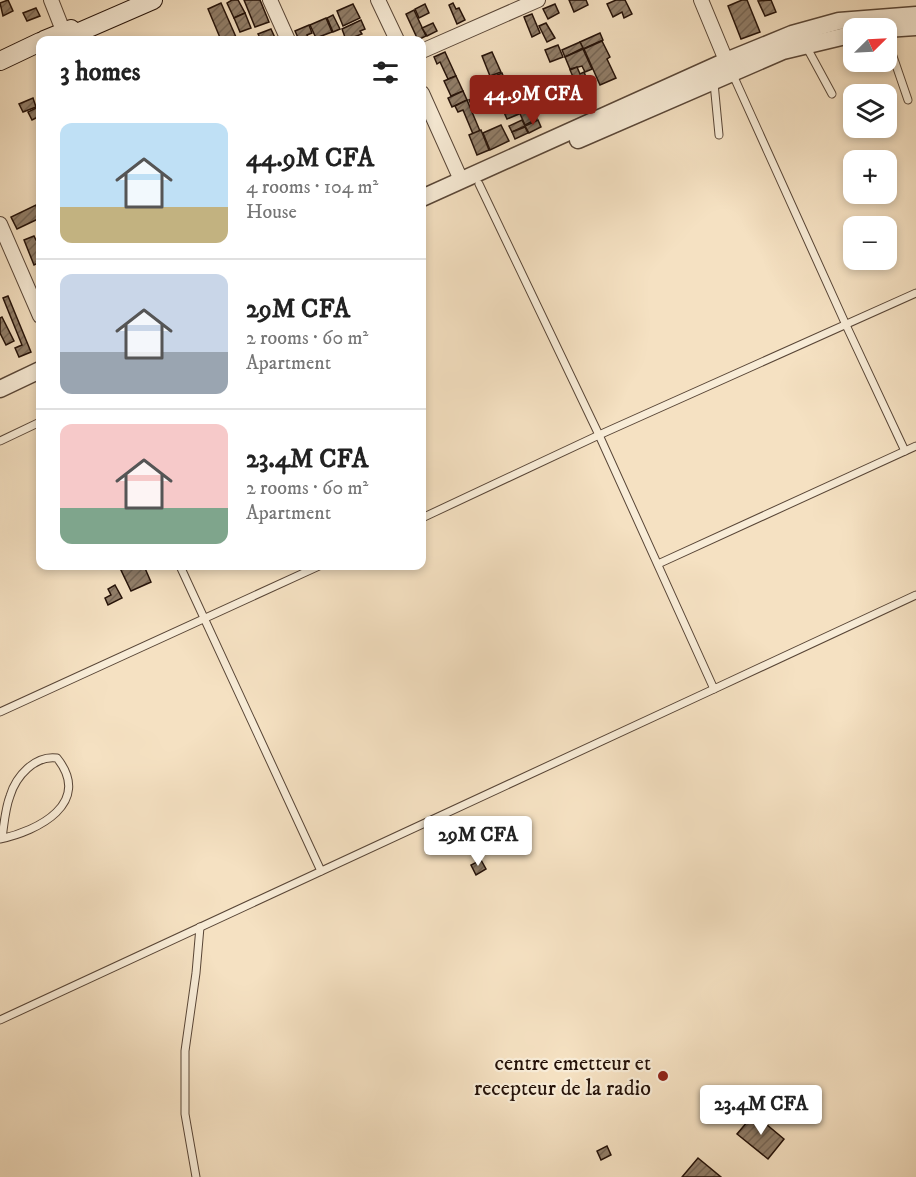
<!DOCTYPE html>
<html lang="en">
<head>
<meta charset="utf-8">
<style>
  :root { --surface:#fff; --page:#f6f6f6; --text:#222; --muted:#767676; --line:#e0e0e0; --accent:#8f2418 }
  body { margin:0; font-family:"IM FELL DW Pica",serif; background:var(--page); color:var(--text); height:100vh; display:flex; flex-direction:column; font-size:22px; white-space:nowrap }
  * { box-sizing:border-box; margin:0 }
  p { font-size:20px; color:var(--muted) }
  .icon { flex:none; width:33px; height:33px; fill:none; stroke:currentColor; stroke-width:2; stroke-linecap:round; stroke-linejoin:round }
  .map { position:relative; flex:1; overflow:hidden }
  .drawer { position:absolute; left:36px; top:36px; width:390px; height:534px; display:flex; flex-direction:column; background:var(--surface); border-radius:12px; box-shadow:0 3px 9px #0003 }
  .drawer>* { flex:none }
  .needle { width:39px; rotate:66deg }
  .tools { position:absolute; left:843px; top:18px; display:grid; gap:12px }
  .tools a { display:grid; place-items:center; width:54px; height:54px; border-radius:12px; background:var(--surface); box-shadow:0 3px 9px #0003; font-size:30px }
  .price { position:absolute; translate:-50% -51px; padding:0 14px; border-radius:6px; background:#fff; color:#222; font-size:20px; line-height:39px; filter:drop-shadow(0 2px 3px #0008) }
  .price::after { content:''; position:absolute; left:50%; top:36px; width:18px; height:14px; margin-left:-9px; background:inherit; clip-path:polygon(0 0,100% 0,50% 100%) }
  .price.active { background:var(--accent); color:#fff }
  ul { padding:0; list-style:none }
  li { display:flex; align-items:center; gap:18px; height:150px; padding:0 24px }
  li+li { border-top:2px solid var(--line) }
  li span { display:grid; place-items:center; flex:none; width:168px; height:120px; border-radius:12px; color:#555 }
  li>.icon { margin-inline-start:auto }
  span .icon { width:72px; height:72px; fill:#fffc; stroke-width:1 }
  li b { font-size:26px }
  h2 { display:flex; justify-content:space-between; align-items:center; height:72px; padding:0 24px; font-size:26px }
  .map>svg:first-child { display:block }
</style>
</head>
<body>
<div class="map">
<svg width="916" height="1177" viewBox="0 0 916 1177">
  <defs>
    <pattern id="building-hatch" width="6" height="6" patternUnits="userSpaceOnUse" patternTransform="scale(1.5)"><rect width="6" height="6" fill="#917e69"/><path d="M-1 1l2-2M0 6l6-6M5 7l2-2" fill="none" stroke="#766655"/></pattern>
  </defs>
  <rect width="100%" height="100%" fill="#f5e1c2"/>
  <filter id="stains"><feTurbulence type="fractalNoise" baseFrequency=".00333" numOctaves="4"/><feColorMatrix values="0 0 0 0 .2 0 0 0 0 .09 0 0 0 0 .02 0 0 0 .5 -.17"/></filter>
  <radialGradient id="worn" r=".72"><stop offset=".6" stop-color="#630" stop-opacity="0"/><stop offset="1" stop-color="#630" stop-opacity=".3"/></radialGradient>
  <g fill="url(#building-hatch)" stroke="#251209" stroke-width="1.5">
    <polygon points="8,0 13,11 3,16 0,3"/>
    <polygon points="232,0 238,0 245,13 234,18 227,3"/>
    <polygon points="244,0 260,0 269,22 255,27"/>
    <polygon points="569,0 586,0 588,5 574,12"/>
    <polygon points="616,0 625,0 632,14 624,18 622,12 613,17 607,4"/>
    <polygon points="742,0 747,0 760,32 741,39 728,6"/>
    <polygon points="771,0 776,12 765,16 758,1"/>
    <polygon points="221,3 236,37 228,40 221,40 208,9"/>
    <polygon points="453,3 456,9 459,8 465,20 457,24 449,5"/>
    <polygon points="353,4 360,18 343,26 337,11"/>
    <polygon points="425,4 429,13 419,18 415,9"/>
    <polygon points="555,4 559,13 548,19 543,9"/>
    <polygon points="36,8 40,16 27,21 23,13"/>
    <polygon points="414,10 426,36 418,40 406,14"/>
    <polygon points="245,13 251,28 240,32 234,18"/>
    <polygon points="532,14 540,33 532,37 524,17"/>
    <polygon points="333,15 340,29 333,32 327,18"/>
    <polygon points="326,18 332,32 316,38 310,25"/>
    <polygon points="361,20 365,29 360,31 362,34 346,40 342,29"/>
    <polygon points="433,23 437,31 427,36 422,28"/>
    <polygon points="546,23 555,38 547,42 539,26"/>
    <polygon points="309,25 312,33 307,35 309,40 299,40 295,31"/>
    <polygon points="271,29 276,40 261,40 258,34"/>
    <polygon points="600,33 603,40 583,49 580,42"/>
    <polygon points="602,41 610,57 607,59 616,78 600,85 584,49"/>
    <polygon points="580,42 583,48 565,57 562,50"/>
    <polygon points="558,45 563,57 550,62 545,50"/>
    <polygon points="583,49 592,69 585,72 582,66 570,69 565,57"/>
    <polygon points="445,52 456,76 448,79 440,62 437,64 434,57"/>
    <polygon points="492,52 501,72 490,76 482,56"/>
    <polygon points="577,67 580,74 584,72 593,94 586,97 584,93 581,95 570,70"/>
    <polygon points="502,73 506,83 488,91 483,81"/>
    <polygon points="456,76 463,91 451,96 444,81"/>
    <polygon points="518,79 528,101 516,107 506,84"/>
    <polygon points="573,79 580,95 568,100 561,85"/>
    <polygon points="506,84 514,102 495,110 487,92"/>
    <polygon points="463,91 467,100 452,107 448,98"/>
    <polygon points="487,93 490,100 473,108 469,100"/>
    <polygon points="33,98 36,107 23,112 19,104"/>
    <polygon points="559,98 562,104 548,111 545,104"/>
    <polygon points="467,100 480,131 473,134 463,110 458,112 455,106"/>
    <polygon points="529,101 537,119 525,125 517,107"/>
    <polygon points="514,103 519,114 507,119 502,108"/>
    <polygon points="38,107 40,116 32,120 28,112"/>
    <polygon points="522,120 525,126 512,132 509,126"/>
    <polygon points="538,120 541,127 529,133 525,126"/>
    <polygon points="501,125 509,141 490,150 483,133"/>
    <polygon points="525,127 528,133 515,139 512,132"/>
    <polygon points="481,130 489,150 477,155 469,135"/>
    <polygon points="36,205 40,218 17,229 11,217"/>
    <polygon points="34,236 36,240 40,238 40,262 34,265 24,240"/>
    <polygon points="8,296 31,352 19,357 15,348 22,345 3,298"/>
    <polygon points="2,317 14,341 6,345 0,333 0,318"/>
    <polygon points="119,566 144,566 151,582 131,591"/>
    <polygon points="115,585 122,598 108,605 105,598 111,595 108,589"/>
    <polygon points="481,860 486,869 476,875 471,865"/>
    <polygon points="754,1114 784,1139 768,1159 737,1134"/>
    <polygon points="607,1146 611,1155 601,1160 597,1151"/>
    <polygon points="698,1158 721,1177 682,1177"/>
  </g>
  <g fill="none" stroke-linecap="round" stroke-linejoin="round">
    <defs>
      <g id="service">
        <polyline points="886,36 908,100"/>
        <polyline points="806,46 832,94"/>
        <polyline points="733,75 846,325 905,451"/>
        <polyline points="714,83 719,135"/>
        <polyline points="479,184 599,435 714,689 916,595"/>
        <polyline points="0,441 40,422"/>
        <polyline points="422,518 599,435 916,293"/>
        <polyline points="658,564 916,446"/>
        <polyline points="180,566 321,871"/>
        <polyline points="0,712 319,566"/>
        <path d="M0,839C38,831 93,803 57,758C35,755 16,776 10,796C5,809 4,825 2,838"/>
        <polyline points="0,1020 714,689"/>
        <polyline points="196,1177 185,1114 185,1051 196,973 200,927"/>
      </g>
      <g id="minor">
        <polyline points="51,0 66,38"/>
        <polyline points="270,0 288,40"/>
        <polyline points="378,0 397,40"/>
        <polyline points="701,0 730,70"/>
        <polyline points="422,51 538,0"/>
        <polyline points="422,93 461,180"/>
        <polyline points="0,224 40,316"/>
      </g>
      <g id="tertiary">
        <polyline points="886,29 916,27"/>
        <polyline points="578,140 783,51 854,34"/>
        <polyline points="422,198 726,61 792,34 839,21 916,15"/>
        <polyline points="0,389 40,370"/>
      </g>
      <g id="secondary">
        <polyline points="44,40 71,29"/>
        <polyline points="61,40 153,0"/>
        <polyline points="0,61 40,42"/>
      </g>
    </defs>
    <use href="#service" stroke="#594637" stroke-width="9"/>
    <use href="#minor" stroke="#594637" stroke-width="16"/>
    <use href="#tertiary" stroke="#594637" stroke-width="19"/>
    <use href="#secondary" stroke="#251209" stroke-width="20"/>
    <use href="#service" stroke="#f8ecd7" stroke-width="7"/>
    <use href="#minor" stroke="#f8ecd7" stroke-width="14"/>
    <use href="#tertiary" stroke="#f8ecd7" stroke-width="16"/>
    <use href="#secondary" stroke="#f8ecd7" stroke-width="18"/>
  </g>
  <circle fill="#8f2418" stroke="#f8ecd7" stroke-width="2" cx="663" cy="1076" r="6"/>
  <g text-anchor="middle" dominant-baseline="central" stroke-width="4.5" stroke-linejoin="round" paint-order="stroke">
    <g font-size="22" fill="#251209" stroke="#f8ecd7" text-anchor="end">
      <text x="651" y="1063">centre emetteur et<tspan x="651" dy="25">recepteur de la radio</tspan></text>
    </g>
  </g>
  <rect width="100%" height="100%" filter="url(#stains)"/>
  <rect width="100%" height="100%" fill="url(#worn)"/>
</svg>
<div class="tools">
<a><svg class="needle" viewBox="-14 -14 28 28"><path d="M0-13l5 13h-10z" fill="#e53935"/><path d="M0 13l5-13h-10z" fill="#767676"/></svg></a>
<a><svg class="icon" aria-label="layers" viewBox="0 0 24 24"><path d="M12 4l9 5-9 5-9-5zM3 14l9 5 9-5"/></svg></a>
<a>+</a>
<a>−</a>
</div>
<b class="price active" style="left:533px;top:126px">44.9M CFA</b>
<b class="price" style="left:478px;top:867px">29M CFA</b>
<b class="price" style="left:761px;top:1136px">23.4M CFA</b>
<section class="drawer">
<h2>3 homes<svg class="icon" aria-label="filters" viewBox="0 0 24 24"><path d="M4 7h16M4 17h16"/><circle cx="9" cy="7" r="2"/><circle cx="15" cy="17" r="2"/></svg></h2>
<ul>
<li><span style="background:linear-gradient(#bfe0f5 70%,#c2b280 0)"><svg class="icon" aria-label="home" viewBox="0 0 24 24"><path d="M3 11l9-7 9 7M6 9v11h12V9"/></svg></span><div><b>44.9M CFA</b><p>4 rooms · 104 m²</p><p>House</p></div></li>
<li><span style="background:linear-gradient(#c9d6e8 65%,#9aa5b1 0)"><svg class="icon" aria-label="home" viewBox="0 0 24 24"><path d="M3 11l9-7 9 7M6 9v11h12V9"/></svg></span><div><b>29M CFA</b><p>2 rooms · 60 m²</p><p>Apartment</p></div></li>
<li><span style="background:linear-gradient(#f6c9c9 70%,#7fa58c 0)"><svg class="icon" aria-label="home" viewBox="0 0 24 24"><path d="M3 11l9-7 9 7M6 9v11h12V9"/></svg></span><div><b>23.4M CFA</b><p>2 rooms · 60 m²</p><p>Apartment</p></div></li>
</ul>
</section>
</div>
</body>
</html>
